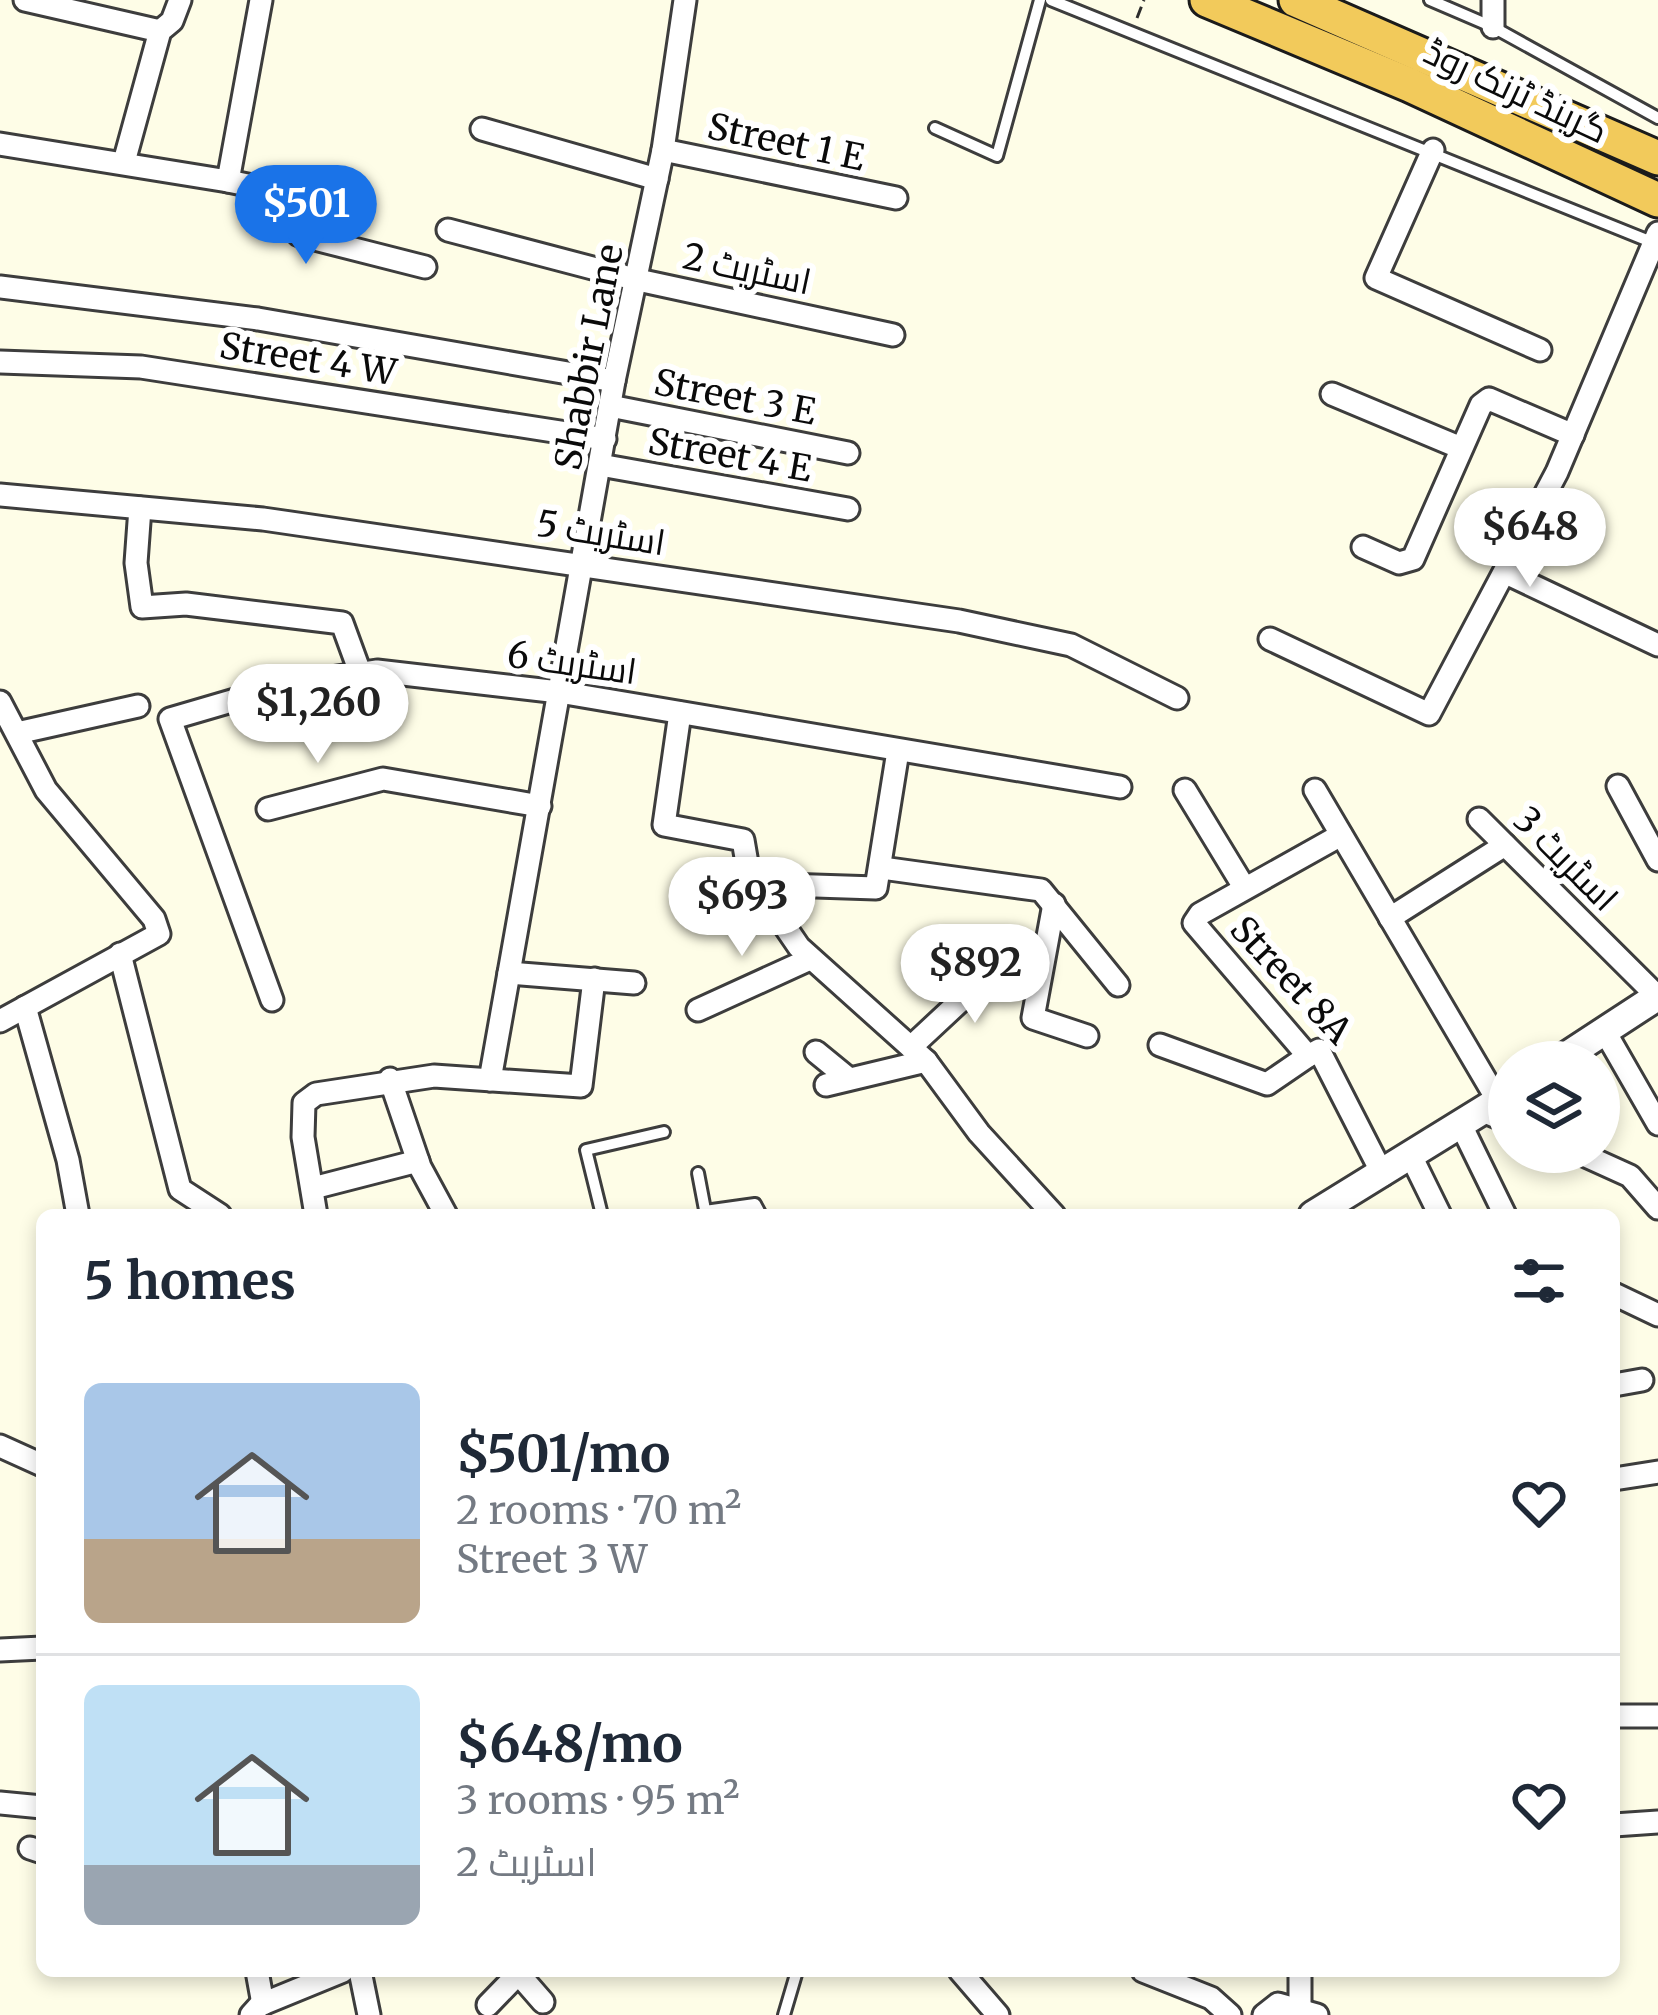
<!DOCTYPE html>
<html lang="en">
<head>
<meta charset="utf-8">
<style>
  :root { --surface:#fff; --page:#f6f6f7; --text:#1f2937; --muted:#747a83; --line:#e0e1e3; --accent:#1a73e8 }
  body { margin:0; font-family:Merriweather,Cairo,serif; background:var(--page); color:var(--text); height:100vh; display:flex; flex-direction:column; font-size:45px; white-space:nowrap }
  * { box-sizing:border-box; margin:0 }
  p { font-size:39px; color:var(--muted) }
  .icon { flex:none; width:66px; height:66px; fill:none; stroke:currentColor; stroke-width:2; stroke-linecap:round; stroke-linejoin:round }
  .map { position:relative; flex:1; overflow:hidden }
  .panel { position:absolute; left:36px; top:1209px; width:1584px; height:768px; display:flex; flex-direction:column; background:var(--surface); border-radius:18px; box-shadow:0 6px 18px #0003 }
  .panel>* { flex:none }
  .buttons { position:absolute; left:1488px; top:1041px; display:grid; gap:24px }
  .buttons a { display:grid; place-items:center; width:132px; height:132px; border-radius:50%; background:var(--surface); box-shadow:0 6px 18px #0003; font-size:60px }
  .price { position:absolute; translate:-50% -102px; padding:0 27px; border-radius:42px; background:#fff; color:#222; font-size:39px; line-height:78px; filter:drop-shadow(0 3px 6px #0008) }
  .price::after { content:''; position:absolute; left:50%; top:72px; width:36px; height:27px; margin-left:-18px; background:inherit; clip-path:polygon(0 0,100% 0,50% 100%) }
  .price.active { background:var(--accent); color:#fff }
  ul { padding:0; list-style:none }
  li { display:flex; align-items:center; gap:36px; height:300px; padding:0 48px }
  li+li { border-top:3px solid var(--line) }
  li span { display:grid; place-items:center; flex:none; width:336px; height:240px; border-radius:18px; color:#555 }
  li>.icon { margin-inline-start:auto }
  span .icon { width:144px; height:144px; fill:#fffc; stroke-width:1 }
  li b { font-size:51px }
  h2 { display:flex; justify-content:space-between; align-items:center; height:144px; padding:0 48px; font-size:51px }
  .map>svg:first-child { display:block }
</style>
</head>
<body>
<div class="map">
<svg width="1658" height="2015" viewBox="0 0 1658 2015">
  <rect width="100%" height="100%" fill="#fefde7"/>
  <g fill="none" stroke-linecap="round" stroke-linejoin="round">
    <defs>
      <g id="service">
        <polyline points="1051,0 1654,243"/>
        <polyline points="1430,0 1493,27 1658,118"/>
        <polyline points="935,128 997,156 1040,0"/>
        <polyline points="698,1173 706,1215"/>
        <polyline points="705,1211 755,1204 761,1215"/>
        <polyline points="602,1215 586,1150 664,1132"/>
        <polyline points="784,2015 797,1971"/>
      </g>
      <g id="minor">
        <polyline points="25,0 160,31"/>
        <polyline points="1493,27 1493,0"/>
        <polyline points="482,129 657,179"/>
        <polyline points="0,144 228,181 261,0"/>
        <polyline points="663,150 896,198"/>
        <polyline points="1433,150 1376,278 1540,350"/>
        <polyline points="124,162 160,31 172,21 180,0"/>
        <polyline points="228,181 300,196 299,235 425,267"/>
        <polyline points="448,230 638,280 893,335"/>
        <polyline points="0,287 258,319 614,381"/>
        <polyline points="0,362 141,367 605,439"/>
        <polyline points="1332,394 1461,448"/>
        <polyline points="610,406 848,453"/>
        <polyline points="600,465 848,509"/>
        <polyline points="0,495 263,519 959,621 1071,645 1177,698"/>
        <polyline points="140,508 136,563 142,607 186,604 342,623 361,675"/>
        <polyline points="1363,547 1399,563 1413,559 1481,405 1489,399 1573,435"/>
        <polyline points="1506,573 1658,645"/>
        <polyline points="1270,639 1429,714 1557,472 1658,233"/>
        <polyline points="0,702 46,790 154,919 159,934 0,1021"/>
        <polyline points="680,713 664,825 743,840 749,875 756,884"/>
        <polyline points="17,733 138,706"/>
        <polyline points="898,751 876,888 756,884 799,947 926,1061 979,1133 1054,1215"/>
        <polyline points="1618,786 1658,860"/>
        <polyline points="1185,790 1244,887"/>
        <polyline points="1315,790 1498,1101"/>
        <polyline points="268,809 383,779 540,806"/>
        <polyline points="1479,819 1657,996"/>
        <polyline points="1341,835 1200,914 1194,923 1308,1056 1319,1050 1383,1175"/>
        <polyline points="882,868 1041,890 1118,985"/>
        <polyline points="1054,904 1033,1018 1087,1036"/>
        <polyline points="1390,918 1505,845"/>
        <polyline points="120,954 180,1189 220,1215"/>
        <polyline points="509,973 634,983"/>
        <polyline points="272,1000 170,719 290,684 377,671 559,692 1120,787"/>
        <polyline points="25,1007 68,1160 78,1215"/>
        <polyline points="698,1010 810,959"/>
        <polyline points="1604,1030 1658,1124"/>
        <polyline points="1160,1045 1267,1084 1308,1056"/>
        <polyline points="911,1047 1000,964"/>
        <polyline points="816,1052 849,1079"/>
        <polyline points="390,1079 420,1167 446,1215"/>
        <polyline points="490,1080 614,381 663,150 685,0"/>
        <polyline points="826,1085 926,1061"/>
        <polyline points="1483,1111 1509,1122"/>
        <polyline points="1461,1125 1505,1215"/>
        <polyline points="1577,1152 1630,1176 1658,1208"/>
        <polyline points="1412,1158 1440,1215"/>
        <polyline points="313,1188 418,1161"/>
        <polyline points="316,1215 303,1137 304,1103 316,1094 434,1076 581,1086 594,979"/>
        <polyline points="1614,1294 1658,1315"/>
        <polyline points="1614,1385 1642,1380"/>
        <polyline points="0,1446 42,1465"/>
        <polyline points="1614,1479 1658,1472"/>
        <polyline points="0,1650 42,1648"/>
        <polyline points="1614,1716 1658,1716"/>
        <polyline points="0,1803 42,1807"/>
        <polyline points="1614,1825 1658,1822"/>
        <polyline points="30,1848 42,1852"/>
        <polyline points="257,1971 263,2004"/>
        <polyline points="360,1971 369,2015"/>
        <polyline points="516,1971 543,2002"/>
        <polyline points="960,1971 998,2015"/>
        <polyline points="1143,1971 1211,1998 1230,2015"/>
        <polyline points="488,2005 518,1974"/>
        <polyline points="1300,2008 1300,1971"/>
        <polyline points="251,2015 260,2005 343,1971"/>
        <polyline points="1264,2015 1278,2004 1317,2015"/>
      </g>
      <g id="tertiary">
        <polyline points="1557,1062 1658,996"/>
        <polyline points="1313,1215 1509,1094"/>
      </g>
      <g id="trunk">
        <polyline points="1207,0 1410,85 1658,200"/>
        <polyline points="1296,0 1658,158"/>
      </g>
    </defs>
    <use href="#service" stroke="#3d3d3d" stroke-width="16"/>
    <use href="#minor" stroke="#3d3d3d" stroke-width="27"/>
    <use href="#tertiary" stroke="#3d3d3d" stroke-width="33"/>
    <use href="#trunk" stroke="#1b1b1b" stroke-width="39"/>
    <polyline stroke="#2c2c2c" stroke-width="3" stroke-dasharray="12 6" stroke-linecap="butt" points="1137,18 1144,0"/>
    <use href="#service" stroke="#fff" stroke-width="10"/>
    <use href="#minor" stroke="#fff" stroke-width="21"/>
    <use href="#tertiary" stroke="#fff" stroke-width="27"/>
    <use href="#trunk" stroke="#f2ca5b" stroke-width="33"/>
  </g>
  <g text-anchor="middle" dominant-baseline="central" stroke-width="12" stroke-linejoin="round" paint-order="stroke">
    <g font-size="36" fill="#0a0a0a" stroke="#fff">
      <text transform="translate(1516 91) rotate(25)">گرینڈ ٹرنک روڈ</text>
      <text transform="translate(786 142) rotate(12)">Street 1 E</text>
      <text transform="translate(747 269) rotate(12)">اسٹریٹ 2</text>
      <text transform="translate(589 357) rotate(-79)">Shabbir Lane</text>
      <text transform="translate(308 359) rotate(9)">Street 4 W</text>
      <text transform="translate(735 397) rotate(11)">Street 3 E</text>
      <text transform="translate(730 455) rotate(10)">Street 4 E</text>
      <text transform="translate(601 533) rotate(9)">اسٹریٹ 5</text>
      <text transform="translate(572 663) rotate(8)">اسٹریٹ 6</text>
      <text transform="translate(1566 859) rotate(45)">اسٹریٹ 3</text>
      <text transform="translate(1291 980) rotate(47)">Street 8A</text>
    </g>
  </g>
</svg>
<div class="buttons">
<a><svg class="icon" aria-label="layers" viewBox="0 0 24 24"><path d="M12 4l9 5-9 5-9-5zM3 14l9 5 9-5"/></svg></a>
</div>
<b class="price active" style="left:306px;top:267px">$501</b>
<b class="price" style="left:1530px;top:590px">$648</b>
<b class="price" style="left:318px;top:766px">$1,260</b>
<b class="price" style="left:742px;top:959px">$693</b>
<b class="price" style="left:975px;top:1026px">$892</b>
<section class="panel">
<h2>5 homes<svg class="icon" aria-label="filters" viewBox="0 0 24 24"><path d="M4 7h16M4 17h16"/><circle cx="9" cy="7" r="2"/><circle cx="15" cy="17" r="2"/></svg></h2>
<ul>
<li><span style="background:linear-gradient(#a9c7e8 65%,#b9a48a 0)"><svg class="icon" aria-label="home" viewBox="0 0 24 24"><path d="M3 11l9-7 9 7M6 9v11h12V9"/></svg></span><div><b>$501/mo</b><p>2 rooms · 70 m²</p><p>Street 3 W</p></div><svg class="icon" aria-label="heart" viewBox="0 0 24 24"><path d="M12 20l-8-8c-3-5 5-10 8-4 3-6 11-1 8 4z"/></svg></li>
<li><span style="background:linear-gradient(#bfe0f5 75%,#9aa5b1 0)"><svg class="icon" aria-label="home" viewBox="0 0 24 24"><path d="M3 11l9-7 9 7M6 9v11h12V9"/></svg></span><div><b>$648/mo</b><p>3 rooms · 95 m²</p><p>اسٹریٹ 2</p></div><svg class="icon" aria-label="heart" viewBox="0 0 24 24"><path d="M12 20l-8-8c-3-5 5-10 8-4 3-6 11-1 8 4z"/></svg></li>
</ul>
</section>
</div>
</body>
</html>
